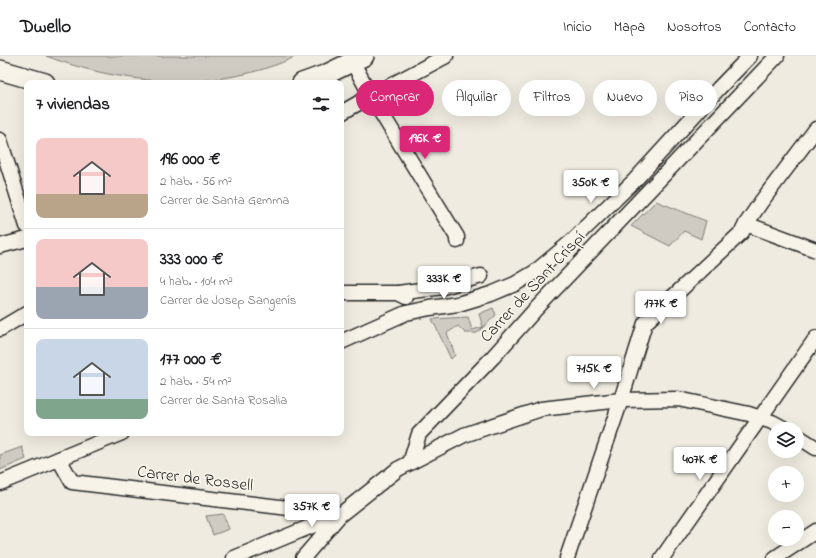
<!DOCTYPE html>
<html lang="es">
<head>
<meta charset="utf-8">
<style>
  :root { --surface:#fff; --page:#f2f2f2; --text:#202124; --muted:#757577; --line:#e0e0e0; --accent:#db2777 }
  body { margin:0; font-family:"Indie Flower",sans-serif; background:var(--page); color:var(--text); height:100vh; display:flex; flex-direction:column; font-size:15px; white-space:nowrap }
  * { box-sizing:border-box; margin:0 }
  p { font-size:13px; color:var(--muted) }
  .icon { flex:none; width:22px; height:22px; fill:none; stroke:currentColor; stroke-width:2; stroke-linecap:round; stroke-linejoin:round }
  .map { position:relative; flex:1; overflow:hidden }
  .side { position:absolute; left:24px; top:24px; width:320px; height:356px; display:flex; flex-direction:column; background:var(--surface); border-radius:8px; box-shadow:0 4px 16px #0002 }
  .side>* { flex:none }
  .guide { position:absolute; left:356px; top:24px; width:380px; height:36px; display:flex; gap:8px }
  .controls { position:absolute; left:768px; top:366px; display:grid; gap:8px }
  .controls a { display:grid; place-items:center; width:36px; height:36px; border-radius:50%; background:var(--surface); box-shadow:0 4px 16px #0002; font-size:20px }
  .price { position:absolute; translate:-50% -34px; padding:0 9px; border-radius:4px; background:#fff; color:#222; font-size:13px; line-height:26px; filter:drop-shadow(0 1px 2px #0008) }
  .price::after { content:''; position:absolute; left:50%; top:24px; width:12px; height:9px; margin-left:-6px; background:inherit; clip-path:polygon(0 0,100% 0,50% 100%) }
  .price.selected { background:var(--accent); color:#fff }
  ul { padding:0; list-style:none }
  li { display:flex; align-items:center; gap:12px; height:100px; padding:0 12px }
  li+li { border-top:1px solid var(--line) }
  li span { display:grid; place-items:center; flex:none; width:112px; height:80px; border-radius:8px; color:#555 }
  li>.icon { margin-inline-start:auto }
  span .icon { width:48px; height:48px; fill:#fffc; stroke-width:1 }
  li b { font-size:17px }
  h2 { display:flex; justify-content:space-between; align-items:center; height:48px; padding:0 12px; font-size:17px }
  .tag { padding:0 14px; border-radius:18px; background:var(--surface); box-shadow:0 4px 16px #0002; font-size:14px; line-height:36px }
  .tag.selected { background:var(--accent); color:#fff }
  header { display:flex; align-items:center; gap:24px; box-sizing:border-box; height:56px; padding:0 20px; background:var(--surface); border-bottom:1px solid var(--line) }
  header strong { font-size:19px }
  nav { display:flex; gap:22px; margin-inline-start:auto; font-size:14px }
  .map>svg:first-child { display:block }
</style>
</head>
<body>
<header>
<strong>Dwello</strong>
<nav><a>Inicio</a><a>Mapa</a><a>Nosotros</a><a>Contacto</a></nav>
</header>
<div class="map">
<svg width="816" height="502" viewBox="0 0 816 502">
  <rect width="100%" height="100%" fill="#efebe0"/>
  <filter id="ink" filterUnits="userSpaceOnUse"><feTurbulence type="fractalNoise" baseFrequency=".025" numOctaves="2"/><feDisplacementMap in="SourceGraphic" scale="8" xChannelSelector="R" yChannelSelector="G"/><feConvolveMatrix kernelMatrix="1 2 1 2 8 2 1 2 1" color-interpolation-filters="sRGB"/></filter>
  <g filter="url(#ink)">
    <g fill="#cfcbc2" stroke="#7d7b76">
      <path d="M46,0H297C219,37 125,30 46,0Z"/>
      <polygon points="656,145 706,165 701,183 684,175 670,190 631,170"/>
      <polygon points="493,252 496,259 477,277 465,277 458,270 447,277 455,299 451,303 432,263 468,261 472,274 483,271 479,258"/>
      <polygon points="22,391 26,403 0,414 0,399"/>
      <polygon points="223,458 229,473 213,479 206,460"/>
    </g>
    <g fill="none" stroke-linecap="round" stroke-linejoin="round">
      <defs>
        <g id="street">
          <polyline points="446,0 371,40 457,181 457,185"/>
          <polyline points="341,57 371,40 352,5 354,0"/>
          <polyline points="0,84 27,170"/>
          <polyline points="746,168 816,194"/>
          <polyline points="0,190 27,183"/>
          <polyline points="341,237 398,237 406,241"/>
          <polyline points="398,237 443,231 481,220"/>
          <polyline points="0,273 27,257"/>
          <polyline points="341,286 406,257 430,252 458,248 491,238 515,228 535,216 571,186 635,124 719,32 750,0"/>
          <polyline points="797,380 816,392"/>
          <polyline points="59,403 72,426 338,458"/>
          <polyline points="410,407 419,378 493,301 534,255 777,0"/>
          <polyline points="0,427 122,377"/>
          <polyline points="234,502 341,458 398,413 464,379 541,353 621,344 678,343 749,358 772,366 785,373"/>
          <polyline points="303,502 339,460"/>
          <polyline points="567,502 621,344 645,267 742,176 746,168 761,146 816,73"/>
          <polyline points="662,502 816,282"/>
          <polyline points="775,502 816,475"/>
        </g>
        <g id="secondary">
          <polyline points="0,14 45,27"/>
          <polyline points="302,27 327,18 364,0"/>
        </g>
      </defs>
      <use href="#street" stroke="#2b2b2b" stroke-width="17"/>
      <use href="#secondary" stroke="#2b2b2b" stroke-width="22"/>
      <use href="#street" stroke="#f7f3e8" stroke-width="14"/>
      <use href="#secondary" stroke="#f7f3e8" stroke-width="19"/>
    </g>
  </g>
  <g text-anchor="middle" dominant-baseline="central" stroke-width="3.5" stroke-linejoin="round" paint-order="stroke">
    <g font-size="17" fill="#2b2b2b" stroke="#f7f3e8">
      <text transform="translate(533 231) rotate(-47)">Carrer de Sant Crispí</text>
      <text transform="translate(195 423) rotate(7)">Carrer de Rossell</text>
    </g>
  </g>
</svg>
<div class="controls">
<a><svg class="icon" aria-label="layers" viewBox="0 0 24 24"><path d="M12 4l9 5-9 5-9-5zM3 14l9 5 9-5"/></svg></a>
<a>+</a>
<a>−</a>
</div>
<b class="price selected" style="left:425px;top:104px">196K €</b>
<b class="price" style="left:591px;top:148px">350K €</b>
<b class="price" style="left:444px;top:244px">333K €</b>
<b class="price" style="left:661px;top:269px">177K €</b>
<b class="price" style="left:594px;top:334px">715K €</b>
<b class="price" style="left:700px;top:425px">407K €</b>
<b class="price" style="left:312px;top:472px">357K €</b>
<div class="guide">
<a class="tag selected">Comprar</a>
<a class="tag">Alquilar</a>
<a class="tag">Filtros</a>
<a class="tag">Nuevo</a>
<a class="tag">Piso</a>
</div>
<section class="side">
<h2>7 viviendas<svg class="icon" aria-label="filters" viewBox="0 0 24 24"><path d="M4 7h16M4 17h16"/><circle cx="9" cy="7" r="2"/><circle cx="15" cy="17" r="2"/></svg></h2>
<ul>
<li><span style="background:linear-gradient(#f6c9c9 70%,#b9a48a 0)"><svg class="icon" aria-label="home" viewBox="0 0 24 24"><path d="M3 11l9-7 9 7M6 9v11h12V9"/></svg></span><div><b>196 000 €</b><p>2 hab. · 56 m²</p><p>Carrer de Santa Gemma</p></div></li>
<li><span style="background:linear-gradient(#f6c9c9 60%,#9aa5b1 0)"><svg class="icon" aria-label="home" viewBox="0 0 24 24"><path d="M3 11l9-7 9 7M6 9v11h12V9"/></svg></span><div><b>333 000 €</b><p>4 hab. · 104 m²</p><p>Carrer de Josep Sangenís</p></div></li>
<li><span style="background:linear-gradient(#c9d6e8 75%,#7fa58c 0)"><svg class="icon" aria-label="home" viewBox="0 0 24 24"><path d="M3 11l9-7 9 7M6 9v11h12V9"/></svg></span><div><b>177 000 €</b><p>2 hab. · 54 m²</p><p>Carrer de Santa Rosalia</p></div></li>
</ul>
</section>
</div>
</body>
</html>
